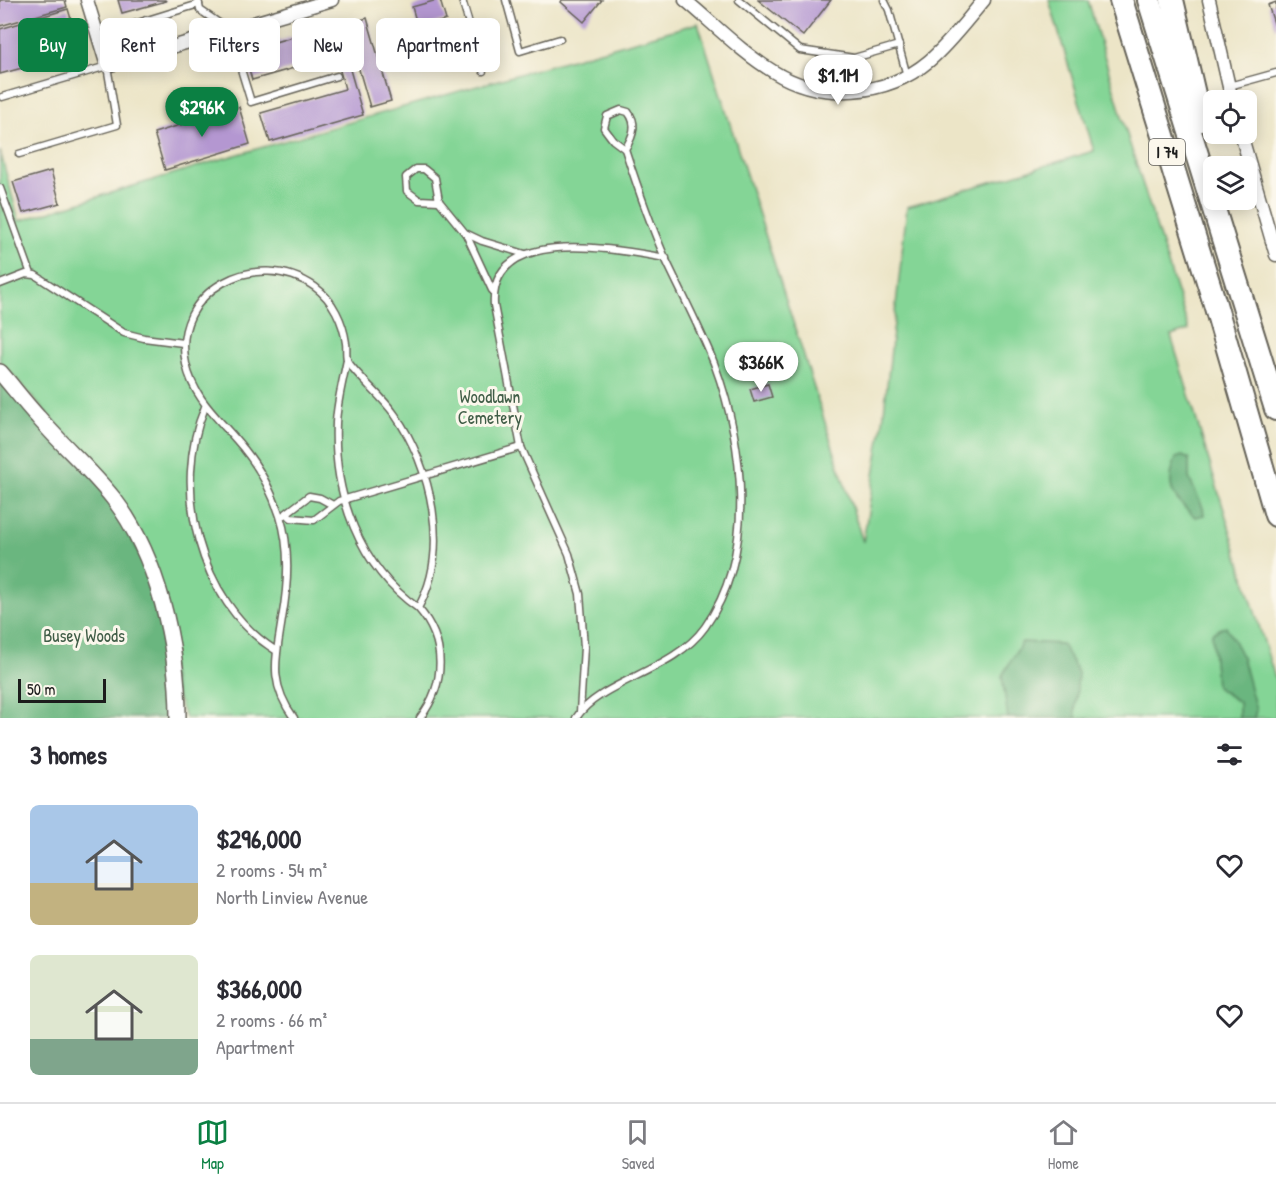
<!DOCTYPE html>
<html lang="en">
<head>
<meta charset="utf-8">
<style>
  :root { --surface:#fff; --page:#f7f7f7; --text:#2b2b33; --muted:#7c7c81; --line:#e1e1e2; --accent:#0b8043 }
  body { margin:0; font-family:"Patrick Hand",sans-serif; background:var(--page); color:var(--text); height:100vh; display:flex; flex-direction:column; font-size:22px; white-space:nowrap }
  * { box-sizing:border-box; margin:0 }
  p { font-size:20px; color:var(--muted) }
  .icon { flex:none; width:33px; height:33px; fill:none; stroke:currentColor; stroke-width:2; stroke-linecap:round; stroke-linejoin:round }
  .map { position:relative; height:718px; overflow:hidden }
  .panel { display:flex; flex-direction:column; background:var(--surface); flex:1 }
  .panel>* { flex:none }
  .guide { position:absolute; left:18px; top:18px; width:600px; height:54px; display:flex; gap:12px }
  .buttons { position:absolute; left:1203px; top:90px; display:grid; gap:12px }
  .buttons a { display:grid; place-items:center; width:54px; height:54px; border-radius:9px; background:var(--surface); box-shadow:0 3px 15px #0003; font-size:30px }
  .scale { position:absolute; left:18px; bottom:15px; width:88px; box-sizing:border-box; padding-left:6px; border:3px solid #1c1c1c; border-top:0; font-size:16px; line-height:21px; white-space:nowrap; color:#1c1c1c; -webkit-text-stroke:4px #fbf7ec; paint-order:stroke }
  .price { position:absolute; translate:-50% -51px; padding:0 14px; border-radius:21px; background:#fff; color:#222; font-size:20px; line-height:39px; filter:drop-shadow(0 2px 3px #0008) }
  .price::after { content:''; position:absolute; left:50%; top:36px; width:18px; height:14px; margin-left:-9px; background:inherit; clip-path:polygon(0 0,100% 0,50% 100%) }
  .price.on { background:var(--accent); color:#fff }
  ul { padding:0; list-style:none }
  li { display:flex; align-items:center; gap:18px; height:150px; padding:0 30px }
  li span { display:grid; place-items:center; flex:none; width:168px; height:120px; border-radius:9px; color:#555 }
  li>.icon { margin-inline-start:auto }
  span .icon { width:72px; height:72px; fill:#fffc; stroke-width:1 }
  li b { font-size:26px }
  h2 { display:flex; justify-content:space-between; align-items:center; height:72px; padding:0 30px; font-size:26px }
  .tag { padding:0 21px; border-radius:9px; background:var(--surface); box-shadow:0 3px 15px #0003; font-size:21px; line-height:54px }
  .tag.on { background:var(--accent); color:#fff }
  .dock { display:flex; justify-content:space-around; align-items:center; height:84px; border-top:2px solid var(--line); background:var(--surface); font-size:16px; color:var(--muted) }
  .dock a { display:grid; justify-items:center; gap:3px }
  .dock .on { color:var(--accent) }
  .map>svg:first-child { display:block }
</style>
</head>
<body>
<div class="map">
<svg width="1276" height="718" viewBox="0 0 1276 718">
  <rect width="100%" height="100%" fill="#fbf7ec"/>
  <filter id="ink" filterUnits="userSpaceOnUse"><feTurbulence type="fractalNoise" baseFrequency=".0167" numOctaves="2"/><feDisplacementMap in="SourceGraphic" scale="12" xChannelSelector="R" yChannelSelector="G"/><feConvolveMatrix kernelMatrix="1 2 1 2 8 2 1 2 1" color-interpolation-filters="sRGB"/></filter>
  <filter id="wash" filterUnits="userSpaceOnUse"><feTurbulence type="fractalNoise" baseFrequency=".008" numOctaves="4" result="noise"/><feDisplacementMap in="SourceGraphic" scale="24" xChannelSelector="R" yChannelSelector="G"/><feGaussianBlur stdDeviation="1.35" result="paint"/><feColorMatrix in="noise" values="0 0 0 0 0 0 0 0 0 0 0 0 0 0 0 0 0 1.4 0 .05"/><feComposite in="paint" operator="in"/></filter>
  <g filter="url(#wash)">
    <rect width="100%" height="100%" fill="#ece5c7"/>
    <polygon fill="#84d596" stroke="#507859" stroke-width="1.5" points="1049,0 1088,0 1129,141 1189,330 1171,336 1276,681 1276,718 185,718 91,463 0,361 0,151 19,221 225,158 698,23 863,542 883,421 907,207 1094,151"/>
    <g fill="#6bb67f" stroke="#44694e" stroke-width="1.5">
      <polygon points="0,372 113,498 163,605 178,718 0,718"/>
      <path d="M1182,456L1189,459V478L1203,508L1204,515L1195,517C1173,498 1164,488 1176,458Z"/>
      <polygon points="1226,626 1241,654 1256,710 1254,718 1239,718 1239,702 1216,687 1212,633"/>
      <polygon points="1022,642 1062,644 1078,673 1075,713 1077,718 1008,718 1002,676"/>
    </g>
    <g id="blocks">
      <g fill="#b497d1">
        <polygon points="0,0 65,0 67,7 0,26"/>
        <polygon points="118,0 165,0 166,1 122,13"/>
        <polygon points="437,0 440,0 446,20 418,28 412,7"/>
        <polygon points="562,0 602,0 584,22 561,2"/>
        <polygon points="758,0 831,0 803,36"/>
        <polygon points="1276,2 1276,29 1268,5"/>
        <polygon points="68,9 81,52 0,74 0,29"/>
        <polygon points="367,18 391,101 370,107 346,25"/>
        <polygon points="337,24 363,115 270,142 261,113 345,89 336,56 252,80 244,51"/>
        <polygon points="449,37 456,63 433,69 426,43"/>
        <polygon points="239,107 250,144 165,170 154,133"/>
        <polygon points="51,171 60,203 23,213 13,182"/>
        <polygon points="768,384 772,397 754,402 750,389"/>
      </g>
    </g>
  </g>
  <g filter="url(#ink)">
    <use href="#blocks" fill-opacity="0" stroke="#656258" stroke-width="1.5"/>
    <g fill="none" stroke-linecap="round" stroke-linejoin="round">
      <defs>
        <g id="service">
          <polyline points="198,0 200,10 229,30 251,102 337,76"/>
          <polyline points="462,0 483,71"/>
          <polyline points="506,0 520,51 560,39"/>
          <polyline points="739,0 800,50 854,58 899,45"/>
          <polyline points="884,0 889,10 907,76"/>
          <polyline points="146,20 155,51"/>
          <polyline points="128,26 199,4"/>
          <polyline points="1229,86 1276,73"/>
          <polyline points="2,97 107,66 117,125 19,154"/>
          <path d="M621,110L628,112C638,124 633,137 625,149L613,140L604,128L607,116Z"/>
          <polygon points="416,169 424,169 435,178 439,201 419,200 407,191 406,177"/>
          <polyline points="0,188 31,274"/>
          <polyline points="439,201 465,233 482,241 525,254"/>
          <polyline points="466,234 492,290"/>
          <polyline points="0,284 26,274 35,275 124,333 144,338 183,343"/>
          <path d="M347,360C343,380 337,402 336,423C333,494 359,567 418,608"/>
          <path d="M205,407C171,487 199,602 275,650"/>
          <polyline points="287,514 291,518 314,520 339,501 521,447"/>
          <polyline points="284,515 309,496 320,498 331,504"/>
          <path d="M580,712L584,647L580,594L569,554L521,447L494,305C489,223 618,250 666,258"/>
          <path d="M294,718C268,682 276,659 282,619C288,586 290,547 280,516C272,493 259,467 244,449C222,421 194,401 186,364C170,291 257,246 315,287C333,300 343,322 346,343C347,349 345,357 348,362C362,381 382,396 395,415C431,466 451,551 418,608C447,641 446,684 420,718"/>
          <path d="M576,718C601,680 673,672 705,627C757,553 744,444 714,363C700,328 682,294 666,260C650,224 637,186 625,149"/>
        </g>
        <g id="minor">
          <polyline points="87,0 107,66 332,0"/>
          <path d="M685,0C714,24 742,53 774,72C821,101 886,97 929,61C949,44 966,21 984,0"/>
          <polyline points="1209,0 1232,100"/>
          <polyline points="1241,134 1276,255"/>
        </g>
        <path id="tertiary" d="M0,372C13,387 25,403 38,417C62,445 90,469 113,498C158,556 178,645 178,718"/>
        <g id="motorway">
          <polyline points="1121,0 1215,304 1276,515"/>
          <polyline points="1149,0 1276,409"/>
          <polyline points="1172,0 1200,120"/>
        </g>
      </defs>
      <use href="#service" stroke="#656258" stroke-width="9"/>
      <use href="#minor" stroke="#656258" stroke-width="15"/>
      <use href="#tertiary" stroke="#656258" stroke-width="18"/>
      <use href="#motorway" stroke="#656258" stroke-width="26"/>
      <use href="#service" stroke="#fff" stroke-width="6"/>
      <use href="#minor" stroke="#fff" stroke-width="12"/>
      <use href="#tertiary" stroke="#fff" stroke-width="15"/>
      <use href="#motorway" stroke="#fff" stroke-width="22"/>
    </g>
  </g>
  <g text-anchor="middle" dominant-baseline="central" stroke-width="6" stroke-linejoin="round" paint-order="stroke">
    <rect fill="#fbf7ec" stroke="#5f5e5a" stroke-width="1.5" x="1149" y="139" width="36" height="26" rx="4.5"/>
    <g font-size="16" font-weight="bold" fill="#1c1c1c">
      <text x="1167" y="152">I 74</text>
    </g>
    <g font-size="18" fill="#405d47" stroke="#fbf7ec">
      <text x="490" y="396">Woodlawn<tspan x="490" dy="21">Cemetery</tspan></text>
      <text x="84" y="635">Busey Woods</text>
    </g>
  </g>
</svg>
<div class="buttons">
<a><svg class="icon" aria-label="locate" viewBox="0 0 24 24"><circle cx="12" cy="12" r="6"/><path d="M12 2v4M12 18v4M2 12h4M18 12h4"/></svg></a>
<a><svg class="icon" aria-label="layers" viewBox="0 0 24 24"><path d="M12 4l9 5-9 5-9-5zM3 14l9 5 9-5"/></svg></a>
</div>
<div class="scale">50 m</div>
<b class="price" style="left:838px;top:106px">$1.1M</b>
<b class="price on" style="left:202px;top:138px">$296K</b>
<b class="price" style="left:761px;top:393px">$366K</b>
<div class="guide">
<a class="tag on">Buy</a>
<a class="tag">Rent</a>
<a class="tag">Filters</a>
<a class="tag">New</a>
<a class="tag">Apartment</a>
</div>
</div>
<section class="panel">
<h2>3 homes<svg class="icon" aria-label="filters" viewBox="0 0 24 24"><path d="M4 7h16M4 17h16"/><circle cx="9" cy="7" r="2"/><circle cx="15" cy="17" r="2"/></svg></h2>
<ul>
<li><span style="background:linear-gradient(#a9c7e8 65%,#c2b280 0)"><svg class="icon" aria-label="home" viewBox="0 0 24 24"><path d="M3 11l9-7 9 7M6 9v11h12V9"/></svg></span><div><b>$296,000</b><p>2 rooms · 54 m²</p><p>North Linview Avenue</p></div><svg class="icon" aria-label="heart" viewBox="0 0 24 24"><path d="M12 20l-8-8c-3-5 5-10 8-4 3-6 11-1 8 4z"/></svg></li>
<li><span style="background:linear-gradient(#dfe7d0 70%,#7fa58c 0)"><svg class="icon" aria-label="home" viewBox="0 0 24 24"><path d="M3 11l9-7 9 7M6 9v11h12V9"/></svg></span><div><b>$366,000</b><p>2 rooms · 66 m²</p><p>Apartment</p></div><svg class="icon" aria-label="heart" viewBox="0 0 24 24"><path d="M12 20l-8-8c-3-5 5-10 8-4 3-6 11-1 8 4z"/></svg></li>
</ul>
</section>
<nav class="dock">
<a class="on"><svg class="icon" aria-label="map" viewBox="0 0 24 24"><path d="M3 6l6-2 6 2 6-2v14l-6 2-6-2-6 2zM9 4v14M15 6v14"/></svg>Map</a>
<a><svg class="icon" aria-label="saved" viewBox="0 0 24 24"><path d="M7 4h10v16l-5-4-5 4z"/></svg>Saved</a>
<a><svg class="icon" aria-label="home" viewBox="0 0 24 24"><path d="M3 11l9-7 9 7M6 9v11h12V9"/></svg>Home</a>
</nav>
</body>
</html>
